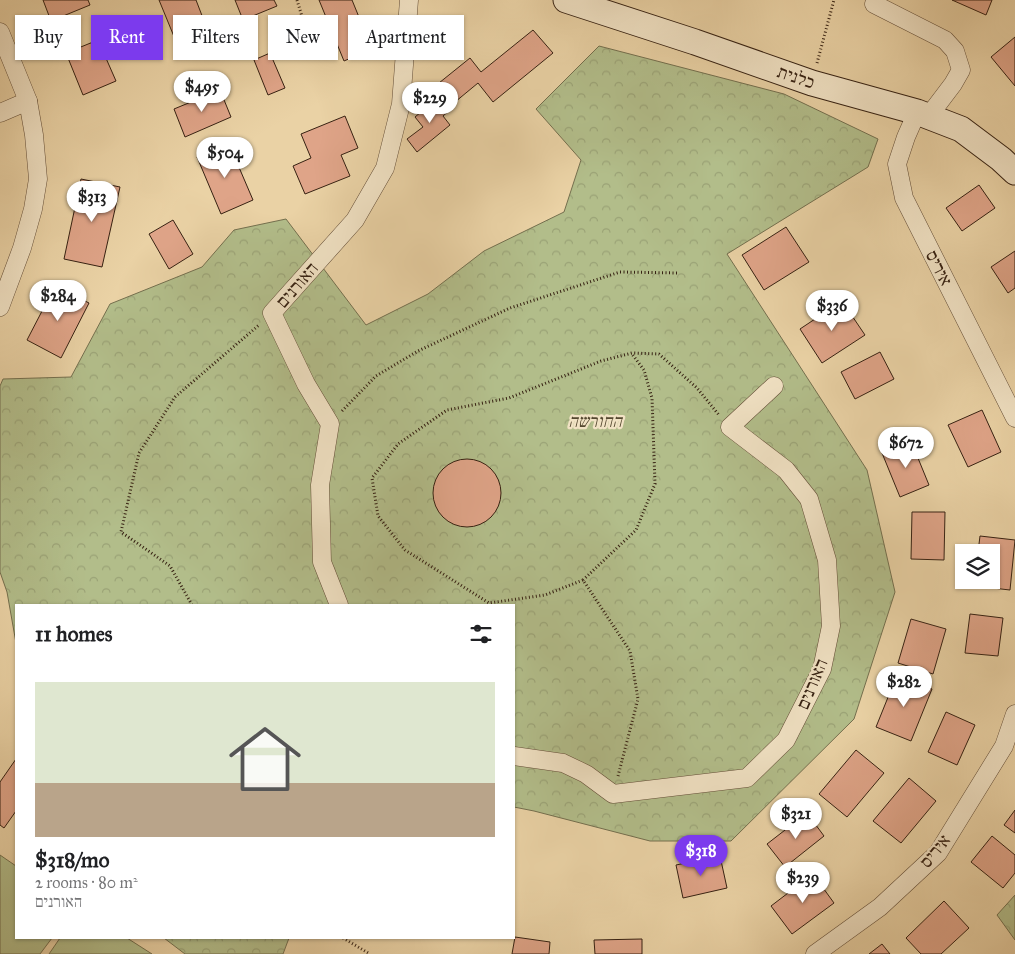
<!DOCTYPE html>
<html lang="en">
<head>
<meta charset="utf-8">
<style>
  :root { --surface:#fff; --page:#f2f2f2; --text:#202124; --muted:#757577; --line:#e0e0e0; --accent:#7c3aed }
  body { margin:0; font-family:"IM FELL Great Primer","Frank Ruhl Libre",serif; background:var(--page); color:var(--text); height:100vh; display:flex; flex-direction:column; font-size:19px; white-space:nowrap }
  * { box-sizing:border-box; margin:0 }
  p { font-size:16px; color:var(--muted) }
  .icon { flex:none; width:28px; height:28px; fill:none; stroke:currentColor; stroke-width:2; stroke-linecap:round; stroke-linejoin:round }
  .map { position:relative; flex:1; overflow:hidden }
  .side { position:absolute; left:15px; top:604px; width:500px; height:335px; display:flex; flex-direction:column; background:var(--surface); border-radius:0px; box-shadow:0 1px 4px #0004 }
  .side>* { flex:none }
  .guide { position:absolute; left:15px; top:15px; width:500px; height:45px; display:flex; gap:10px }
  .buttons { position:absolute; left:955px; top:544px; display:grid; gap:10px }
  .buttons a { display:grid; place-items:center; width:45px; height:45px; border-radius:0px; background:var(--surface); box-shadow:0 1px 4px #0004; font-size:25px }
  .price { position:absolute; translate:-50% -42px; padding:0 11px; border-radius:18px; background:#fff; color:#222; font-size:16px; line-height:32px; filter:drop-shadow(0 1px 2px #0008) }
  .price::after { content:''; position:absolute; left:50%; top:30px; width:15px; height:11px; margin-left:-8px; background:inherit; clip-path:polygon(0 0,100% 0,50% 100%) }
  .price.on { background:var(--accent); color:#fff }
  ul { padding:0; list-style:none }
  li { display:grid; align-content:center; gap:10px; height:265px; padding:0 20px }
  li+li { border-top:1px solid var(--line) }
  li span { display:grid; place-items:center; height:155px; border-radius:0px; color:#555 }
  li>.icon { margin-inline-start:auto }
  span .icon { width:90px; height:90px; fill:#fffc; stroke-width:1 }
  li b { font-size:21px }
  h2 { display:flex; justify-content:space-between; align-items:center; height:60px; padding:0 20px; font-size:21px }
  .chip { padding:0 18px; border-radius:0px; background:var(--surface); box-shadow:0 1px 4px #0004; font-size:18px; line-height:45px }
  .chip.on { background:var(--accent); color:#fff }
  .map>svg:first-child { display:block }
</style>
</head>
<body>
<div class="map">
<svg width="1015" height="954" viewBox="0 0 1015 954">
  <defs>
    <pattern id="forest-crowns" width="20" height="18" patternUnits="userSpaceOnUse" patternTransform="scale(1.25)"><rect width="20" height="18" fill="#b2bd8a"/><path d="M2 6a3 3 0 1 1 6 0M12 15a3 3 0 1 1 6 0" fill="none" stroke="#9aa276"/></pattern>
  </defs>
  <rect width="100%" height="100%" fill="#ead2a5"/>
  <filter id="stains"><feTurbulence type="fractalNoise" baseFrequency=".004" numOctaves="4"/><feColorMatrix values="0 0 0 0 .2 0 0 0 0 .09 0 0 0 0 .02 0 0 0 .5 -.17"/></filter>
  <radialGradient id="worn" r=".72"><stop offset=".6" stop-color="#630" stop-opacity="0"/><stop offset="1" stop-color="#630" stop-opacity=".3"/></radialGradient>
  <g fill="url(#forest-crowns)" stroke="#746f4e">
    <polygon points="599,46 784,94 878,139 868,167 727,254 867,470 895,592 854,719 731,841 650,841 534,811 514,807 514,605 16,605 16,643 7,592 0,572 0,386 3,379 71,377 110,304 202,267 234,230 286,219 366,325 428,294 484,251 564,212 581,160 536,109"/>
    <polygon points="1015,895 1015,940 997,915"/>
    <polygon points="164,938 289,938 283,954 185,954"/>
  </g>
  <g fill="#b2bd8a" stroke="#746f4e">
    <polygon points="0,855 16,866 16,938 52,938 40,954 0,954"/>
    <polygon points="60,938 127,938 152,954 49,954"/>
  </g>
  <g fill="#dfa488" stroke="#362112">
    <polygon points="43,0 88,0 90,5 51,21"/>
    <polygon points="159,0 196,0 206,26 175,39"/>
    <polygon points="235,0 274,0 277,6 243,20"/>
    <polygon points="319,0 352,0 372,49 344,61"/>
    <polygon points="952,0 992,0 986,15"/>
    <polygon points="533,30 553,53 493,102 478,83 455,102 439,83 470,58 481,72"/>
    <polygon points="1015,37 1015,86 991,57"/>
    <polygon points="98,40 116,81 83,95 66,53"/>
    <polygon points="270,53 285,88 268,95 254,60"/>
    <polygon points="220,90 231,117 185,137 174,109"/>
    <polygon points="439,97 450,110 443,116 450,125 417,152 407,139 423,127 415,117"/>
    <polygon points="345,116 358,148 341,155 350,176 305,194 293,166 311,158 301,134"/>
    <polygon points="229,144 253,200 221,214 197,157"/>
    <polygon points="81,179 120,187 102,267 64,259"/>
    <polygon points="979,185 995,208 962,231 946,208"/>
    <polygon points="173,220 193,254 169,269 149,234"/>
    <polygon points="786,227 809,262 764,290 742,255"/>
    <polygon points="1015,251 1015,288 1008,293 991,267"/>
    <polygon points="55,286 89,303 61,358 27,340"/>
    <polygon points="842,301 865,335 822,363 800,329"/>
    <polygon points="880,352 894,379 855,399 841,372"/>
    <polygon points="982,410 1001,452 968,467 948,425"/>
    <polygon points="911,441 929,485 900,497 882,453"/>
    <circle cx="467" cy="493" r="34"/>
    <polygon points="912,512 945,512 944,560 911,559"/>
    <polygon points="980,536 1015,540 1010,590 975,586 975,580 991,580 991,552 978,552"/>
    <polygon points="970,614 1003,618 998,656 965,653"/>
    <polygon points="911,619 946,629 933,674 898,663"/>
    <polygon points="897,675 932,689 911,741 876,727"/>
    <polygon points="946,712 975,725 957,765 928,752"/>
    <polygon points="856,750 884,773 847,817 819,794"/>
    <polygon points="16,759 16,811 4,828 0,825 0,782"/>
    <polygon points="909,778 936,801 901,843 873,821"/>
    <polygon points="1015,810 1015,833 1004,825"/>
    <polygon points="807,813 824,836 785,867 767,844"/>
    <polygon points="992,836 1015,855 1015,873 1003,888 971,862"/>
    <polygon points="720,856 727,888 683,898 676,865"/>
    <polygon points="813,874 834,903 792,934 771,906"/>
    <polygon points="944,901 969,928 941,954 921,954 906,938"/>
    <polygon points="515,937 550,942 549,954 512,954"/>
    <polygon points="642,939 642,954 595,954 594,940"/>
    <polygon points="882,944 890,954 869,954"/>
  </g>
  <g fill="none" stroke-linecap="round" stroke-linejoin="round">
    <defs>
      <g id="street">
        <polyline points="874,4 945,40 955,51 961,70 953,84 928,117"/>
        <polyline points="0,32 28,101 34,135 38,179 33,209 22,248 0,307"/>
        <polyline points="917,112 906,137 897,164 904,198 1015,418"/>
        <polyline points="0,113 28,101"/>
        <polyline points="339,605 322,562 320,485 330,424 306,384 272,313 355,220 385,168 401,104 409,0"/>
        <polyline points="514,756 563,763 586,774 613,794 747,778 786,740 822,669 831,626 827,560 809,499 786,470 730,427 774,386"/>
        <polyline points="815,954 880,907 938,853 1004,746 1015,714"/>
      </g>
      <polyline id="secondary" points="566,0 695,42 812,83 917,112 961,129 1001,159 1015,172"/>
    </defs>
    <use href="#street" stroke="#634d37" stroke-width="19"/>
    <use href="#secondary" stroke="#362112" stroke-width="27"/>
    <g stroke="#362112" stroke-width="3" stroke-dasharray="1 2.5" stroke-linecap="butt">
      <polyline points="297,0 310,43"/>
      <polyline points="817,63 834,0"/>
      <polyline points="342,411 376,376 418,351 510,308 620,272 679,273"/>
      <polyline points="583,580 636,530 655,484 652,398 644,370 632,354"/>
      <polyline points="192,605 170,566 121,532 139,453 175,397 259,325"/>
      <polyline points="618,776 638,699 630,651 583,580 545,595 489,603 405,550 378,516 372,478 398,444 447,410 509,398 601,361 632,353 659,354 697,388 719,415"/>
      <polyline points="343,938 370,954"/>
    </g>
    <use href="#street" stroke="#f1e2c4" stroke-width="18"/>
    <use href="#secondary" stroke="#f1e2c4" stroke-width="25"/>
  </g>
  <g text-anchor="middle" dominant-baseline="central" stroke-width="4.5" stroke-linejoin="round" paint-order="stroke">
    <g font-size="18" fill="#362112" stroke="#f1e2c4">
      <text transform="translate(796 77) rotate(19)">כלנית</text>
      <text transform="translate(939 268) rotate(63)">איריס</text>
      <text transform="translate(297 285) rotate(-49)">האורנים</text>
      <text transform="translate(812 684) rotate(-67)">האורנים</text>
      <text transform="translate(935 851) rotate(-51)">איריס</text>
    </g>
    <g font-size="18" font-style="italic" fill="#554830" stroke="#f1e2c4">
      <text x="595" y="421">החורשה</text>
    </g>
  </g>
  <rect width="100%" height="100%" filter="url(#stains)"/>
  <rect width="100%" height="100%" fill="url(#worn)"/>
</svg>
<div class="buttons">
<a><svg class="icon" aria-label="layers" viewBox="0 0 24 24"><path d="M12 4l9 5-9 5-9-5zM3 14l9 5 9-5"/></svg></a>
</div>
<b class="price" style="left:202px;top:113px">$495</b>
<b class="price" style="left:430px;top:124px">$229</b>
<b class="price" style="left:225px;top:179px">$504</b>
<b class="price" style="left:92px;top:223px">$313</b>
<b class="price" style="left:58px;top:322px">$284</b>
<b class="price" style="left:832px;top:332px">$336</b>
<b class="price" style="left:906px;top:469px">$672</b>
<b class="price" style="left:904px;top:708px">$282</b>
<b class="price" style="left:796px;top:840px">$321</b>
<b class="price on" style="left:701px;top:877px">$318</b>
<b class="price" style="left:803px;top:904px">$239</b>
<div class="guide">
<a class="chip">Buy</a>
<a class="chip on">Rent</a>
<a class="chip">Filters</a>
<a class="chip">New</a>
<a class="chip">Apartment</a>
</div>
<section class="side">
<h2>11 homes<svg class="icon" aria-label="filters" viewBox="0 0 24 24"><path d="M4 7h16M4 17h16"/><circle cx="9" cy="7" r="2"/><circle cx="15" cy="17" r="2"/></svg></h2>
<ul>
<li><span style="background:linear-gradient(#dfe7d0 65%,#b9a48a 0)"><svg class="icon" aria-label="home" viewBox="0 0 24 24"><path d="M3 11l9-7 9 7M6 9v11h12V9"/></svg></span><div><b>$318/mo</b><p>2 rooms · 80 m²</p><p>האורנים</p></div></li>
</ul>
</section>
</div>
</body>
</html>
